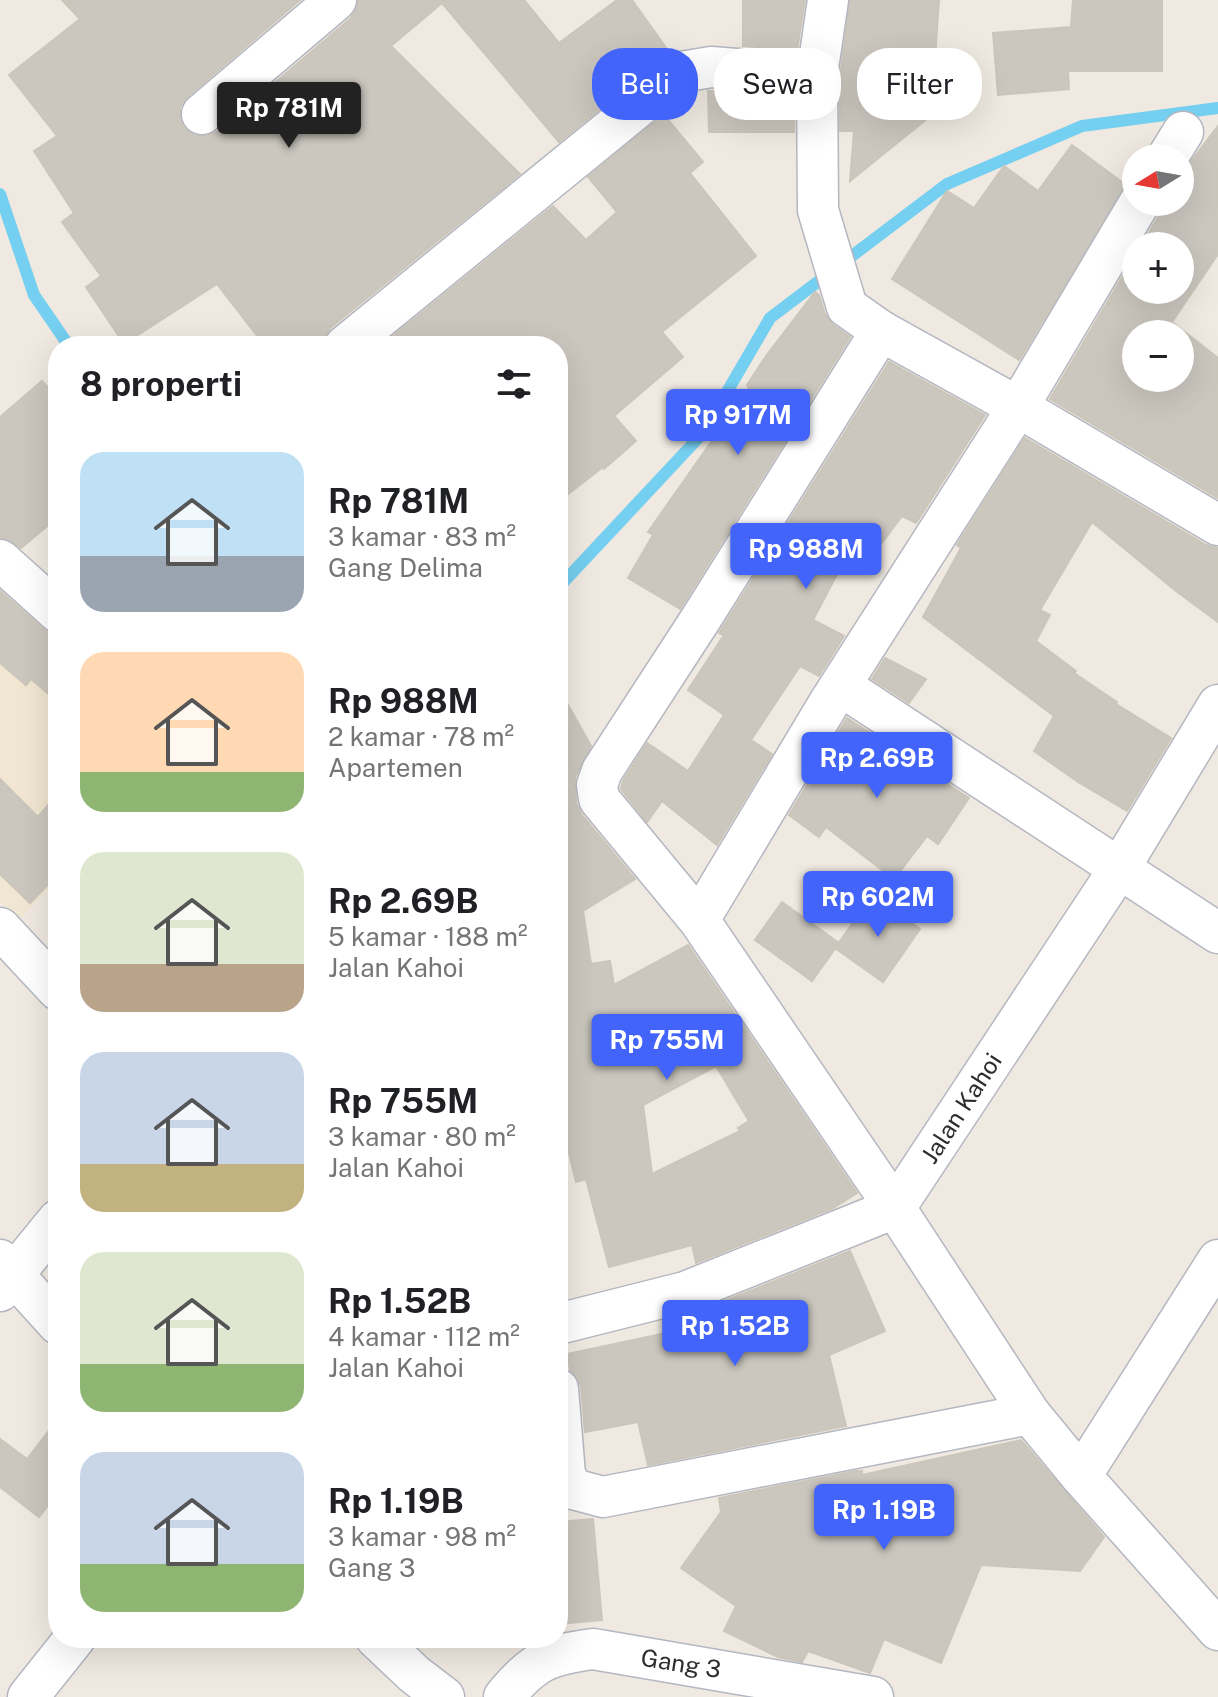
<!DOCTYPE html>
<html lang="id">
<head>
<meta charset="utf-8">
<style>
  :root { --surface:#fff; --page:#f6f6f6; --text:#202124; --muted:#757577; --accent:#4264fb }
  body { margin:0; font-family:"Public Sans",sans-serif; background:var(--page); color:var(--text); height:100vh; display:flex; flex-direction:column; font-size:30px; white-space:nowrap }
  * { box-sizing:border-box; margin:0 }
  p { font-size:26px; color:var(--muted) }
  .icon { flex:none; width:44px; height:44px; fill:none; stroke:currentColor; stroke-width:2; stroke-linecap:round; stroke-linejoin:round }
  .map { position:relative; flex:1; overflow:hidden }
  .drawer { position:absolute; left:48px; top:336px; width:520px; height:1312px; display:flex; flex-direction:column; background:var(--surface); border-radius:32px; box-shadow:0 8px 32px #0002 }
  .drawer>* { flex:none }
  .hud { position:absolute; left:592px; top:48px; width:506px; height:72px; display:flex; gap:16px }
  .needle { width:52px; rotate:259deg }
  .fabs { position:absolute; left:1122px; top:144px; display:grid; gap:16px }
  .fabs a { display:grid; place-items:center; width:72px; height:72px; border-radius:50%; background:var(--surface); box-shadow:0 8px 32px #0002; font-size:40px }
  .price { position:absolute; translate:-50% -68px; padding:0 18px; border-radius:8px; background:var(--accent); color:#fff; font-size:26px; line-height:52px; filter:drop-shadow(0 2px 4px #0008) }
  .price::after { content:''; position:absolute; left:50%; top:48px; width:24px; height:18px; margin-left:-12px; background:inherit; clip-path:polygon(0 0,100% 0,50% 100%) }
  .price.active { background:#222; color:#fff }
  ul { padding:0; list-style:none }
  li { display:flex; align-items:center; gap:24px; height:200px; padding:0 32px }
  li span { display:grid; place-items:center; flex:none; width:224px; height:160px; border-radius:24px; color:#555 }
  li>.icon { margin-inline-start:auto }
  span .icon { width:96px; height:96px; fill:#fffc; stroke-width:1 }
  li b { font-size:34px }
  h2 { display:flex; justify-content:space-between; align-items:center; height:96px; padding:0 32px; font-size:34px }
  .tag { padding:0 28px; border-radius:32px; background:var(--surface); box-shadow:0 8px 32px #0002; font-size:28px; line-height:72px }
  .tag.active { background:var(--accent); color:#fff }
  .map>svg:first-child { display:block }
</style>
</head>
<body>
<div class="map">
<svg width="1218" height="1697" viewBox="0 0 1218 1697">
  <rect width="100%" height="100%" fill="#efe9e1"/>
  <polygon fill="#f0e6d1" points="25,591 58,620 58,878 19,920 0,901 0,619"/>
  <g fill="none" stroke-linecap="round" stroke-linejoin="round">
    <g stroke="#75cff0" stroke-width="12">
      <polyline points="0,194 34,295 69,346"/>
      <polyline points="558,588 703,433 770,318 947,184 1082,126 1218,108"/>
    </g>
  </g>
  <g fill="#cbc7bf" stroke="#cbc5ba" stroke-width="2" fill-rule="evenodd">
    <polygon points="62,0 300,0 187,97 180,107 180,119 185,129 195,136 207,136 217,132 351,18 357,8 358,0 524,0 559,43 617,0 632,0 667,49 631,76 635,80 559,142 442,3 391,46 520,174 330,328 324,337 323,346 265,346 217,284 124,344 86,287 101,276 62,222 74,213 34,151 57,136 9,75 80,19"/>
    <polygon points="743,0 805,0 797,50 743,46"/>
    <polygon points="850,0 939,0 934,74 927,74 924,100 915,101 933,114 850,181 854,131 840,131 840,77"/>
    <polygon points="1073,0 1162,0 1162,71 1068,71 1069,89 998,95 993,33 1071,27"/>
    <polygon points="708,91 794,96 794,132 709,132"/>
    <polygon points="664,115 703,162 690,173 756,256 662,332 683,357 614,416 636,441 604,469 603,467 558,502 558,346 381,346 553,206 586,240 617,212 588,177"/>
    <path d="M1218,126V254L1172,322L1218,358V498L1050,399L1136,254V290H1180V246H1141L1160,214L1163,202H1180V176ZM1136,334H1180V378H1136Z"/>
    <polygon points="1072,145 1126,185 1019,360 892,279 947,191 974,208 1004,166 1038,191"/>
    <polygon points="815,292 819,295 825,314 833,325 850,337 680,609 628,578 653,535 648,532 749,388 747,385 766,356"/>
    <polygon points="889,362 985,415 916,523 902,516 861,571 845,559 813,620 844,636 819,676 800,666 751,740 772,754 717,845 662,801 647,822 621,789 623,781 647,743 688,771 724,715 688,690 724,635 719,633"/>
    <polygon points="42,381 58,399 58,517 21,548 5,538 0,538 0,417"/>
    <polygon points="1025,438 1206,545 1218,548 1218,622 1176,591 1092,522 1040,610 1050,615 1036,641 1076,671 1074,673 1117,702 1116,704 1171,738 1127,811 1078,782 1034,751 1054,716 923,617 961,548 957,545"/>
    <polygon points="0,591 43,629 58,635 58,702 31,679 26,685 0,663"/>
    <polygon points="885,658 926,679 909,703 872,679"/>
    <path d="M558,687L591,746L575,777L576,803L581,814L635,879L583,911L591,964L610,961L614,985L688,945L857,1193L833,1208L696,1263L692,1245L609,1267L586,1179L576,1182L562,1124L558,1125ZM716,1066L749,1121L738,1128L740,1131L652,1174L643,1105Z"/>
    <polygon points="847,718 969,798 938,844 927,836 894,879 826,827 819,837 789,815"/>
    <polygon points="0,779 38,817 58,793 58,874 30,903 0,874"/>
    <polygon points="873,895 920,929 883,982 835,948"/>
    <polygon points="782,902 839,943 812,981 755,940"/>
    <polygon points="850,1251 885,1331 829,1355 846,1426 648,1465 638,1422 585,1432 581,1386 577,1377 570,1370 567,1354 690,1328 690,1324 710,1319 707,1308"/>
    <polygon points="58,1419 58,1492 39,1517 0,1487 0,1439 27,1459"/>
    <polygon points="1021,1440 1104,1537 1080,1571 981,1565 941,1663 884,1639 870,1673 808,1651 802,1662 778,1657 724,1631 736,1606 681,1568 721,1512 719,1498 856,1471 862,1471 862,1475"/>
    <polygon points="593,1519 602,1620 558,1624 558,1522"/>
  </g>
  <g fill="none" stroke-linecap="round" stroke-linejoin="round">
    <defs>
      <g id="minor">
        <polyline points="828,0 817,75 818,210 847,307 881,331 1018,407 1218,525"/>
        <polyline points="202,114 336,0"/>
        <polyline points="1167,158 1183,132"/>
        <polyline points="881,331 702,617 602,771 597,785 599,799 699,920 895,1208 1030,1414 1081,1476 1218,1630"/>
        <polyline points="345,346 681,72 711,67 817,75"/>
        <polyline points="0,560 58,612"/>
        <polyline points="841,686 1218,933"/>
        <polyline points="699,920 829,703 1018,407 1140,202"/>
        <polyline points="0,928 58,990"/>
        <polyline points="0,1260 58,1324"/>
        <polyline points="0,1291 58,1220"/>
        <polyline points="558,1324 685,1292 895,1208 1119,869 1218,705"/>
        <polyline points="558,1389 565,1475 573,1489 603,1497 1030,1414"/>
        <polyline points="1081,1476 1218,1260"/>
        <polyline points="376,1638 414,1674 444,1697"/>
        <polyline points="28,1697 75,1638"/>
        <path d="M504,1697C533,1661 548,1655 593,1649L873,1697"/>
      </g>
    </defs>
    <use href="#minor" stroke="#b4b7c1" stroke-width="43"/>
    <use href="#minor" stroke="#fff" stroke-width="40"/>
  </g>
  <g text-anchor="middle" dominant-baseline="central" stroke-width="8" stroke-linejoin="round" paint-order="stroke">
    <g font-size="24" fill="#2e2e2e" stroke="#fff">
      <text transform="translate(961 1108) rotate(-57)">Jalan Kahoi</text>
      <text transform="translate(681 1663) rotate(9)">Gang 3</text>
    </g>
  </g>
</svg>
<div class="fabs">
<a><svg class="needle" viewBox="-14 -14 28 28"><path d="M0-13l5 13h-10z" fill="#e53935"/><path d="M0 13l5-13h-10z" fill="#757577"/></svg></a>
<a>+</a>
<a>−</a>
</div>
<b class="price active" style="left:289px;top:150px">Rp 781M</b>
<b class="price" style="left:738px;top:457px">Rp 917M</b>
<b class="price" style="left:806px;top:591px">Rp 988M</b>
<b class="price" style="left:877px;top:800px">Rp 2.69B</b>
<b class="price" style="left:878px;top:939px">Rp 602M</b>
<b class="price" style="left:667px;top:1082px">Rp 755M</b>
<b class="price" style="left:735px;top:1368px">Rp 1.52B</b>
<b class="price" style="left:884px;top:1552px">Rp 1.19B</b>
<div class="hud">
<a class="tag active">Beli</a>
<a class="tag">Sewa</a>
<a class="tag">Filter</a>
</div>
<section class="drawer">
<h2>8 properti<svg class="icon" aria-label="filters" viewBox="0 0 24 24"><path d="M4 7h16M4 17h16"/><circle cx="9" cy="7" r="2"/><circle cx="15" cy="17" r="2"/></svg></h2>
<ul>
<li><span style="background:linear-gradient(#bfe0f5 65%,#9aa5b1 0)"><svg class="icon" aria-label="home" viewBox="0 0 24 24"><path d="M3 11l9-7 9 7M6 9v11h12V9"/></svg></span><div><b>Rp 781M</b><p>3 kamar · 83 m²</p><p>Gang Delima</p></div></li>
<li><span style="background:linear-gradient(#ffd9b3 75%,#8fb573 0)"><svg class="icon" aria-label="home" viewBox="0 0 24 24"><path d="M3 11l9-7 9 7M6 9v11h12V9"/></svg></span><div><b>Rp 988M</b><p>2 kamar · 78 m²</p><p>Apartemen</p></div></li>
<li><span style="background:linear-gradient(#dfe7d0 70%,#b9a48a 0)"><svg class="icon" aria-label="home" viewBox="0 0 24 24"><path d="M3 11l9-7 9 7M6 9v11h12V9"/></svg></span><div><b>Rp 2.69B</b><p>5 kamar · 188 m²</p><p>Jalan Kahoi</p></div></li>
<li><span style="background:linear-gradient(#c9d6e8 70%,#c2b280 0)"><svg class="icon" aria-label="home" viewBox="0 0 24 24"><path d="M3 11l9-7 9 7M6 9v11h12V9"/></svg></span><div><b>Rp 755M</b><p>3 kamar · 80 m²</p><p>Jalan Kahoi</p></div></li>
<li><span style="background:linear-gradient(#dfe7d0 70%,#8fb573 0)"><svg class="icon" aria-label="home" viewBox="0 0 24 24"><path d="M3 11l9-7 9 7M6 9v11h12V9"/></svg></span><div><b>Rp 1.52B</b><p>4 kamar · 112 m²</p><p>Jalan Kahoi</p></div></li>
<li><span style="background:linear-gradient(#c9d6e8 70%,#8fb573 0)"><svg class="icon" aria-label="home" viewBox="0 0 24 24"><path d="M3 11l9-7 9 7M6 9v11h12V9"/></svg></span><div><b>Rp 1.19B</b><p>3 kamar · 98 m²</p><p>Gang 3</p></div></li>
</ul>
</section>
</div>
</body>
</html>
